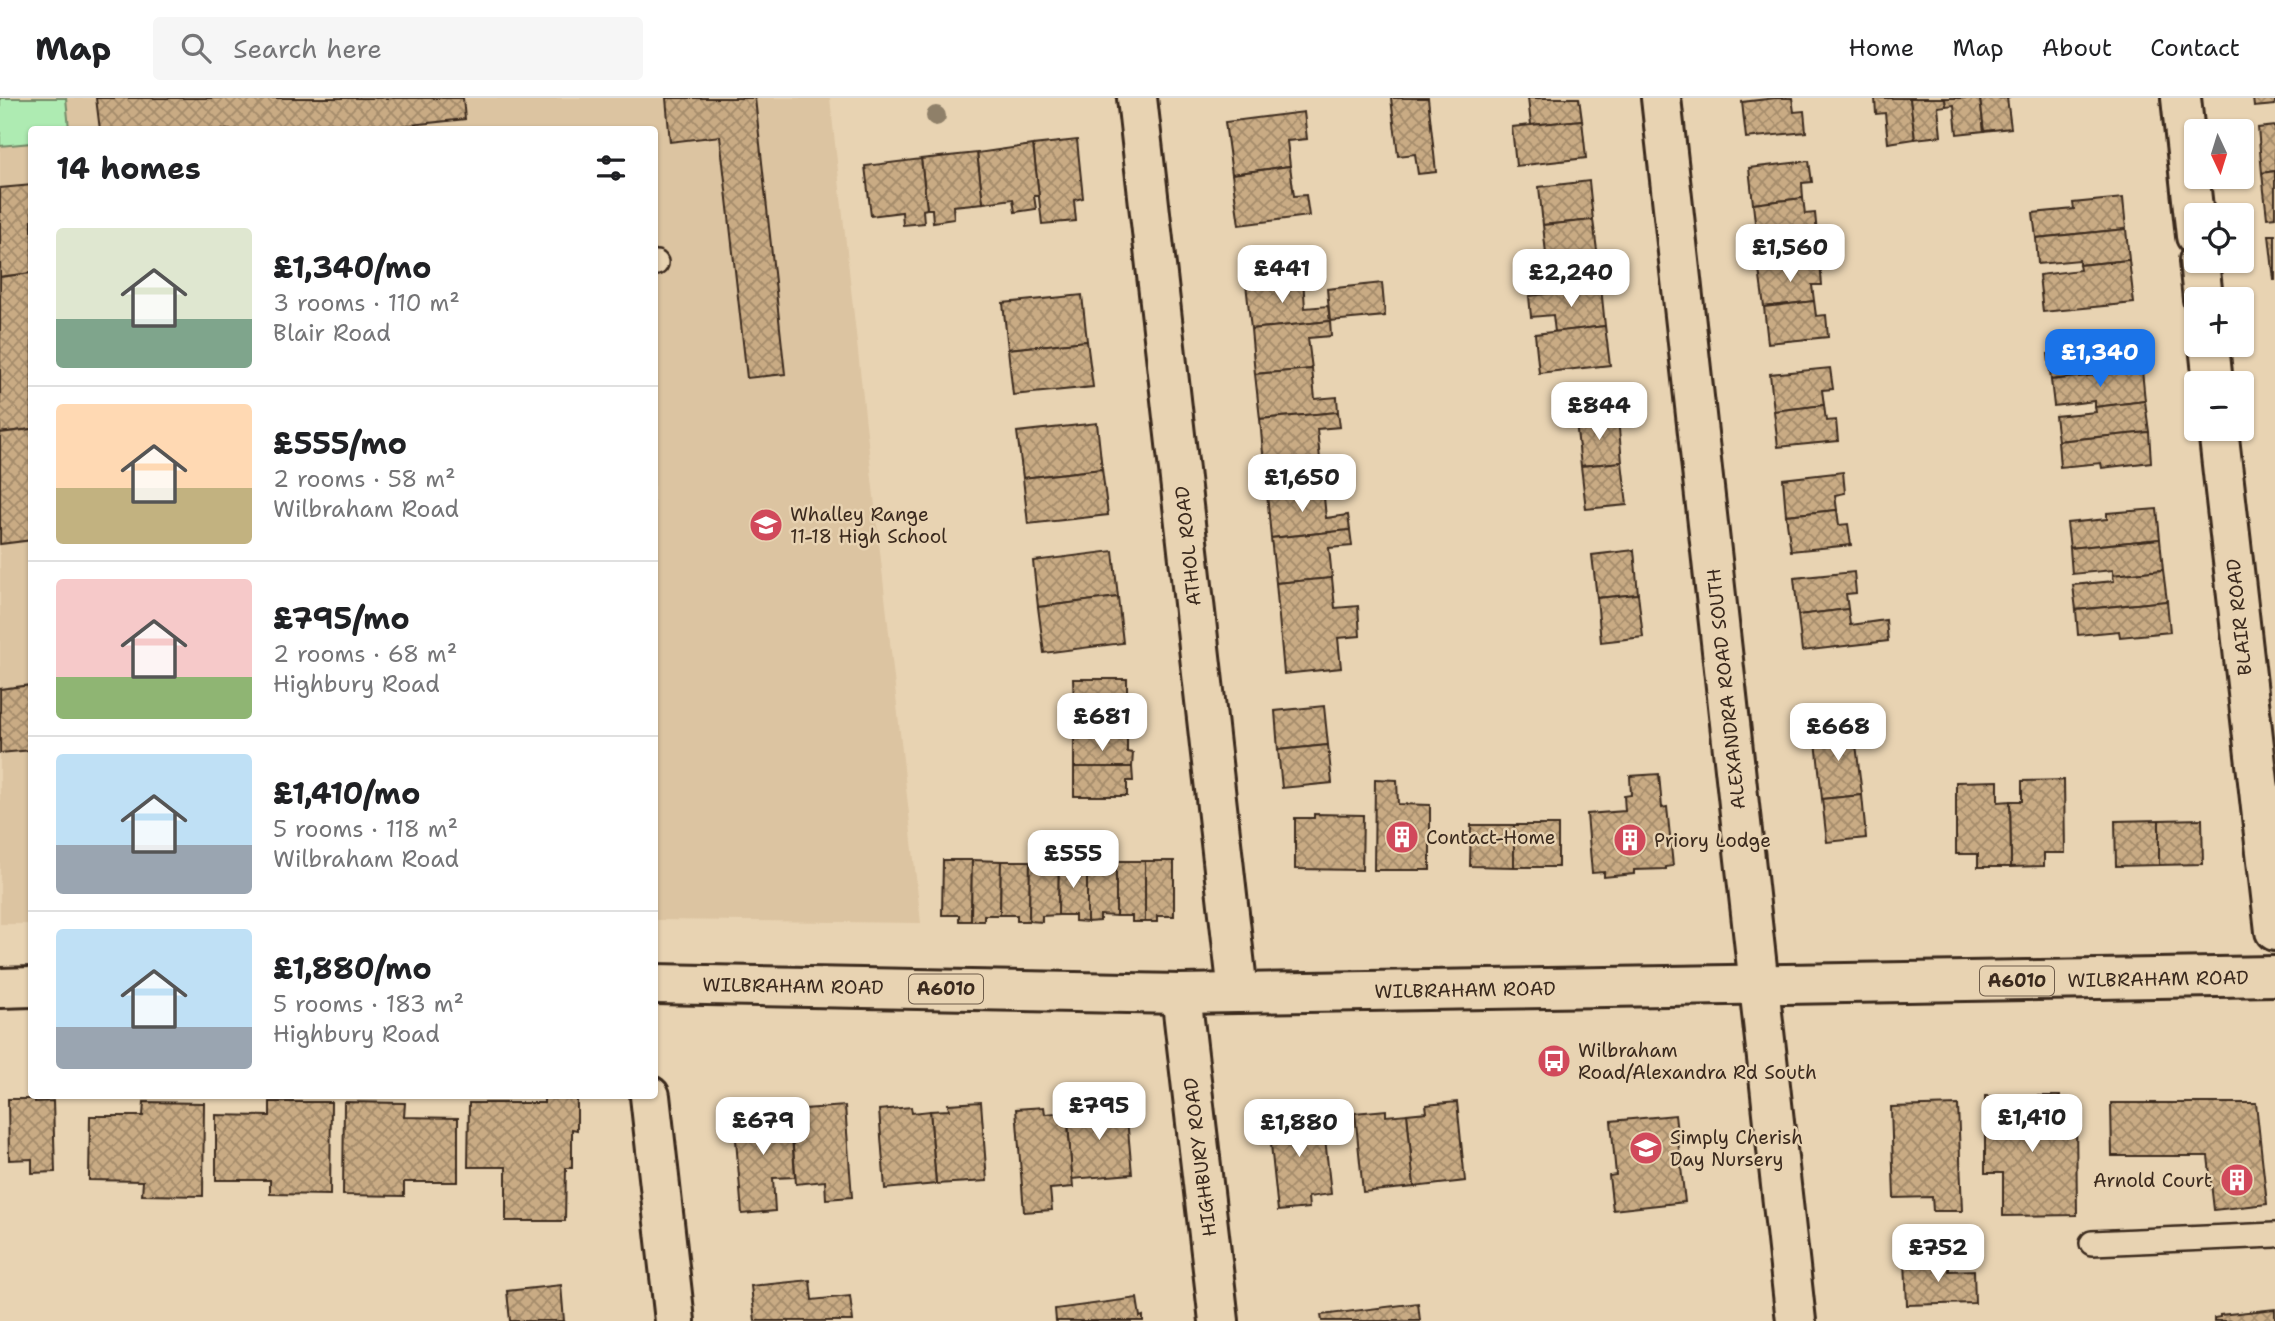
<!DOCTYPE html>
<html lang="en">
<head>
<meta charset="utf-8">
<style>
  :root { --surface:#fff; --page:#f6f6f6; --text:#202124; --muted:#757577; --line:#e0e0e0; --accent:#1a73e8 }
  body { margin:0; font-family:"Shantell Sans",sans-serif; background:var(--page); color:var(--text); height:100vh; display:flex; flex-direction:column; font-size:26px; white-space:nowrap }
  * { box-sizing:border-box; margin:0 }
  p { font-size:23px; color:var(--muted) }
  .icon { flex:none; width:38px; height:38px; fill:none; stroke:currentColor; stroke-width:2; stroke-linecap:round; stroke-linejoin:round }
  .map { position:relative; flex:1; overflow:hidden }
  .details { position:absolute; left:28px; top:28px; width:630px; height:973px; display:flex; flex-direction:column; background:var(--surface); border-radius:7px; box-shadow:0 2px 5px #0004 }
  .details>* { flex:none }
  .needle { width:46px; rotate:176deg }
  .buttons { position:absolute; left:2184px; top:21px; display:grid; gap:14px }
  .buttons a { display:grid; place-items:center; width:70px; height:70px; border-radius:7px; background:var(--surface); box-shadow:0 2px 5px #0004; font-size:35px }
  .price { position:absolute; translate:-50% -60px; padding:0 16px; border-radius:14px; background:#fff; color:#222; font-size:23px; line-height:46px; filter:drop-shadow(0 2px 4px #0008) }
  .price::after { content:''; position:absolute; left:50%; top:42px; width:21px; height:16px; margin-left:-10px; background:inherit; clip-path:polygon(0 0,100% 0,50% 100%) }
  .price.selected { background:var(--accent); color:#fff }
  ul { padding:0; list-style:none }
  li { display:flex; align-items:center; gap:21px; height:175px; padding:0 28px }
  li+li { border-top:2px solid var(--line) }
  li span { display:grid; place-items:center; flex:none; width:196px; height:140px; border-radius:7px; color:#555 }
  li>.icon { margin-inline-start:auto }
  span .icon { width:84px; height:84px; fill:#fffc; stroke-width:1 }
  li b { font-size:30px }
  h2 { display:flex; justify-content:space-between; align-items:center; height:84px; padding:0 28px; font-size:30px }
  header { display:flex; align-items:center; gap:42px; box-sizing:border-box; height:98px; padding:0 35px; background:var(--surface); border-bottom:2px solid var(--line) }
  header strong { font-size:33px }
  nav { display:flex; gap:38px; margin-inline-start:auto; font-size:24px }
  .search { width:490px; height:63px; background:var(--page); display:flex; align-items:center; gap:18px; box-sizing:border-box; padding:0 24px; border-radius:7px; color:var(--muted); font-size:26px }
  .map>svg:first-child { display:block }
</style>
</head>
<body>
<header>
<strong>Map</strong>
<div class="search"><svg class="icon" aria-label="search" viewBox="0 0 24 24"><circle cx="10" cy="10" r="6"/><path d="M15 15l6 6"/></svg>Search here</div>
<nav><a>Home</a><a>Map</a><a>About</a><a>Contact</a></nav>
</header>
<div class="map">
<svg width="2275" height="1223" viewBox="0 0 2275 1223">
  <defs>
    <pattern id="building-cross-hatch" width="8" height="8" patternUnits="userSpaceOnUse" patternTransform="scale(1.75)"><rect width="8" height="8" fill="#c9ab84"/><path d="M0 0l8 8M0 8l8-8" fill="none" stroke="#a48b6b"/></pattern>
  </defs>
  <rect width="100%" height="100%" fill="#e8d3b2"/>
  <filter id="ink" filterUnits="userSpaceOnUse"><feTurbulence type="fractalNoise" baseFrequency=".0143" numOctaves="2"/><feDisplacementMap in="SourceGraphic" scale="14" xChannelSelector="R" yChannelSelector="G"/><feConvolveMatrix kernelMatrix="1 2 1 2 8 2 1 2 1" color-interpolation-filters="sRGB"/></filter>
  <g filter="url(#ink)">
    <polygon fill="#dcc4a1" points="0,0 830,0 921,825 655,822 654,32 32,32 32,826 0,826"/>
    <polygon fill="#aeebb2" stroke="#748a68" stroke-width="2" points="0,0 66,0 69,31 32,32 31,45 0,48"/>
    <g fill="url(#building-cross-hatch)" stroke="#3b2a1e" stroke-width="2">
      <polygon points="96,0 463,0 465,21 364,32 100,32"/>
      <polygon points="666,0 755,0 785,276 747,280 720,38 670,44"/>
      <polygon points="1391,0 1428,0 1436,74 1418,76 1415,56 1398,58"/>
      <polygon points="1528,0 1579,0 1582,22 1531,27"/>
      <polygon points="1776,0 1792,0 1794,14 1804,13 1806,34 1746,40 1742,4"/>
      <polygon points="1875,0 1910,0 1915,41 1888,45 1885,15 1876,16"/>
      <polygon points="1910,0 1945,0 1946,8 1938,9 1941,38 1915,41"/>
      <polygon points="1945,0 1980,0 1984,33 1957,36 1954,7 1946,8"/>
      <polygon points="1980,0 2010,0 2007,0 2011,30 1984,33"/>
      <polygon points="2253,0 2275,0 2275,7 2254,9"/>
      <polygon points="1304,14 1307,41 1287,43 1290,68 1232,76 1225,24"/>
      <polygon points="1582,22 1586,60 1516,68 1512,29"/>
      <polygon points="2275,28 2275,73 2262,75 2258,30"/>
      <polygon points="1077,42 1083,100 1074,102 1076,123 1042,126 1033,47"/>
      <polygon points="1033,47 1039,98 1034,98 1036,111 1015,114 1013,101 983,105 977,55"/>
      <polygon points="977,55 983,105 953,108 954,121 933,124 932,111 927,111 921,61"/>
      <polygon points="921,61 927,111 923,112 924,125 903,127 902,114 871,118 865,68"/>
      <polygon points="1809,63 1812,84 1802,85 1803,100 1753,106 1749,70"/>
      <polygon points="1290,68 1294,98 1306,97 1309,118 1239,127 1232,76"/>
      <polygon points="2275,73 2275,119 2267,120 2262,75"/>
      <polygon points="1589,83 1593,122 1543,127 1539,89"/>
      <polygon points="32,87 32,175 0,179 0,90"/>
      <polygon points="1803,100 1805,116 1815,115 1817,136 1757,142 1753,106"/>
      <polygon points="2123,100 2126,131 2036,140 2033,115 2074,111 2073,105"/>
      <polygon points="1593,122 1598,160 1547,166 1543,127"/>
      <polygon points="2126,131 2129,162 2079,167 2079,162 2038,166 2036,140"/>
      <polygon points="2269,137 2275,137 2275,182 2274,182"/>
      <polygon points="2129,162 2134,205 2043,214 2039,177 2080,172 2079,167"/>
      <polygon points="1820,165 1822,187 1812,187 1814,203 1764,209 1759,172"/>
      <polygon points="32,175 32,331 0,335 0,179"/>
      <polygon points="1303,180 1305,210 1328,208 1330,223 1251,231 1246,186"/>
      <polygon points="1382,185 1385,218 1330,223 1327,191"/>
      <polygon points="1601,189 1605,228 1555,234 1553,217 1531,219 1529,198"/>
      <polygon points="1082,197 1087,243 1008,251 1003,205"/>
      <polygon points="1814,203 1816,218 1826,217 1828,239 1768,245 1764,209"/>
      <polygon points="1330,223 1331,238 1308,240 1312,271 1255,276 1251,231"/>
      <polygon points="1605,228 1610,267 1539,275 1535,236"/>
      <polygon points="2139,241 2142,272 2051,282 2048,256 2089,252 2089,247"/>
      <polygon points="1087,243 1093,289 1013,297 1008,251"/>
      <polygon points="1830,270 1833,291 1822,292 1824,307 1774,313 1770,276"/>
      <polygon points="1312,271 1315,301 1337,299 1338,314 1260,321 1255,276"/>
      <polygon points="2142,272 2145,303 2095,309 2095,303 2054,308 2051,282"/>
      <polygon points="2145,303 2149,334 2058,343 2055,318 2096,314 2095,309"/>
      <polygon points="1824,307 1826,323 1836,322 1838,343 1778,349 1774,313"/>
      <polygon points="1338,314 1340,329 1317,331 1320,361 1264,367 1260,321"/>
      <polygon points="1618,320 1622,364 1581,368 1576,324"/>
      <polygon points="1097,325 1102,371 1023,380 1017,334"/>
      <polygon points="32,331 32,442 0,446 0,335"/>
      <polygon points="2149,334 2151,364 2102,370 2101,365 2060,369 2058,343"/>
      <polygon points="1622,364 1627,407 1586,411 1581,368"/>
      <polygon points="1102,371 1108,417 1028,426 1023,380"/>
      <polygon points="1843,374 1845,395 1835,397 1837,412 1786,417 1783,381"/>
      <polygon points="1323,389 1326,420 1348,417 1350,432 1271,440 1267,395"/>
      <polygon points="2157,411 2160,441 2070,450 2067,425 2107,421 2107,415"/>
      <polygon points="1837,412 1839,427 1848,426 1851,447 1791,453 1786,417"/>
      <polygon points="1350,432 1352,448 1329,450 1332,480 1276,485 1271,440"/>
      <polygon points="2160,441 2163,472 2113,477 2113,472 2072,476 2070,450"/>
      <polygon points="1634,452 1638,496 1597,500 1592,457"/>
      <polygon points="1113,453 1118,499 1038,509 1033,463"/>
      <polygon points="2163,472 2167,503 2076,512 2073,487 2114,483 2113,477"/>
      <polygon points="1854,474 1856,495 1846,496 1848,511 1798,517 1794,480"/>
      <polygon points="1332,480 1335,510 1358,508 1360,538 1338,540 1341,570 1284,576 1276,485"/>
      <polygon points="1638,496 1643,539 1601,544 1597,500"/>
      <polygon points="1118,499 1123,545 1044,555 1038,509"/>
      <polygon points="2167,503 2170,534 2120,539 2119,533 2078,537 2076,512"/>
      <polygon points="1848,511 1850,527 1886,522 1888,543 1802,553 1798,517"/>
      <polygon points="1073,581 1127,581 1127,596 1132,596 1133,610 1074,610"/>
      <polygon points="32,587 32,652 0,655 0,591"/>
      <polygon points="1324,608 1328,647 1278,652 1275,613"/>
      <polygon points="1074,610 1133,610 1132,624 1127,625 1127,639 1074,640"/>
      <polygon points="1854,629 1862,697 1822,701 1815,633"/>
      <polygon points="1127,639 1127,654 1133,655 1132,669 1074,669 1074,640"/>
      <polygon points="1328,647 1332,685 1282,690 1278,652"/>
      <polygon points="1074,669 1132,669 1133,683 1127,683 1127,698 1074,698"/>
      <polygon points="1659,676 1662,710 1667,709 1673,768 1666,769 1666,771 1634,772 1634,776 1604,779 1604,774 1592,775 1587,716 1625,713 1624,698 1631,697 1630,678"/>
      <polygon points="1375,681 1397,682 1398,706 1430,707 1430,772 1374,772"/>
      <polygon points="2064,682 2065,755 2044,755 2044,768 2011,769 2010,703 2022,703 2022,683"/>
      <polygon points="1998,683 1998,704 2010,703 2011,769 1978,769 1978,756 1956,756 1956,684"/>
      <polygon points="1862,697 1866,740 1827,744 1822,701"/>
      <polygon points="1314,716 1363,717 1362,772 1295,771 1295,720 1314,720"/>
      <polygon points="2202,721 2203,766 2159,767 2159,722"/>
      <polygon points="2159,722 2159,767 2116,768 2115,723"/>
      <polygon points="1471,727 1514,727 1514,769 1470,768"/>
      <rect x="1514" y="727" width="44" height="42"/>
      <polygon points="943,762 972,762 971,823 959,823 959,817 942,817"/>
      <polygon points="972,762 1001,763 1000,817 984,817 984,823 971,823"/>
      <polygon points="1001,763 1030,763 1029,823 1017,823 1017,817 1000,817"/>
      <polygon points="1030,763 1059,763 1058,817 1042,818 1042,824 1029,823"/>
      <polygon points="1059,763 1087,763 1087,824 1075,823 1075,817 1058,817"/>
      <polygon points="1087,763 1116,763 1116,818 1100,817 1100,823 1087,824"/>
      <polygon points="1116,763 1145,763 1145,824 1132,824 1132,818 1116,818"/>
      <polygon points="1145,763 1174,763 1174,818 1157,818 1157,824 1145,824"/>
      <polygon points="1985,998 2060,998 2060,1017 2076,1017 2077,1117 2003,1118 2003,1075 1985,1075"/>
      <polygon points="544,1000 577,1000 577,1032 572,1031 572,1070 566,1070 565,1123 506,1123 506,1069 468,1069 469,1005 544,1005"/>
      <polygon points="8,1001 35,1001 35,1004 53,1003 55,1074 32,1075 32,1061 9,1062"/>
      <polygon points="144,1004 204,1005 203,1098 142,1097 143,1083 89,1082 90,1018 143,1018"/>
      <polygon points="270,1004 331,1004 330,1097 270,1096 270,1082 216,1082 216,1017 270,1018"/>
      <polygon points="344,1004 405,1005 404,1019 458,1020 458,1084 404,1084 404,1098 343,1097"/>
      <polygon points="981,1004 987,1083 936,1086 930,1013 949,1012 948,1006"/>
      <polygon points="1457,1004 1465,1083 1414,1089 1407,1016 1427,1014 1426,1007"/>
      <polygon points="2111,1005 2256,1005 2267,1106 2214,1112 2208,1058 2112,1058"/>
      <polygon points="1095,1006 1096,1011 1126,1009 1132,1076 1072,1081 1067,1008"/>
      <polygon points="1958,1007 1962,1113 1933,1113 1932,1099 1894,1100 1891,1009"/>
      <polygon points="845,1008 852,1099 826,1101 825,1083 796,1086 790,1012"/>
      <polygon points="911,1009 912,1015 930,1013 936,1086 885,1091 879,1012"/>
      <polygon points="1044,1009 1045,1016 1067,1014 1073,1089 1050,1091 1052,1112 1024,1114 1016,1011"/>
      <polygon points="790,1012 795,1079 773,1080 775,1113 742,1116 734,1017"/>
      <polygon points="1322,1012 1331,1096 1308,1099 1309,1110 1278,1113 1268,1018"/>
      <polygon points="1386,1012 1386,1018 1407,1016 1414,1089 1363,1094 1355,1015"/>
      <polygon points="1675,1017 1685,1104 1613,1112 1609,1078 1616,1077 1611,1023"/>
      <polygon points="1949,1162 1949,1173 1974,1172 1975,1205 1907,1207 1905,1163"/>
      <polygon points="810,1182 812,1202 850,1198 853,1223 755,1223 751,1188"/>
      <polygon points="561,1187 564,1223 510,1223 507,1193"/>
      <polygon points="1137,1200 1140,1219 1143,1218 1143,1223 1056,1223 1055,1211"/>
      <polygon points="1418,1205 1420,1223 1322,1223 1321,1217"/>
      <polygon points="2275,1211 2275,1223 2214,1223 2214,1220 2220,1219 2220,1217"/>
    </g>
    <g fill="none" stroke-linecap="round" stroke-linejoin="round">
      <defs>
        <g id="service">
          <polyline points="654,165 656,165"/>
          <polyline points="2092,1145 2275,1137"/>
        </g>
        <g id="minor">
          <polyline points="1137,0 1238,895"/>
          <polyline points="2181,0 2196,138"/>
          <polyline points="2199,163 2203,201"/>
          <polyline points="2209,247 2213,285"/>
          <polyline points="2218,331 2275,833"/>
          <polyline points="1181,896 1219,1223"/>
          <polyline points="650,998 675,1223"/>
        </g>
        <polyline id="tertiary" points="1661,0 1796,1223"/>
        <g id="trunk">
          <polyline points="654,886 1181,896 2275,878"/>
          <polyline points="0,890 32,889"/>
        </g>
      </defs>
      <use href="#service" stroke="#3b2a1e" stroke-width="28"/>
      <use href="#minor" stroke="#3b2a1e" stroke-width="44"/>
      <use href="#tertiary" stroke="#3b2a1e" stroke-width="44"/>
      <use href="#trunk" stroke="#3b2a1e" stroke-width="44"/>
      <use href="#service" stroke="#e8d3b2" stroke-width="23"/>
      <use href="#minor" stroke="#e8d3b2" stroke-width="38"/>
      <use href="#tertiary" stroke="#e8d3b2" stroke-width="38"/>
      <use href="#trunk" stroke="#e8d3b2" stroke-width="38"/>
    </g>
    <circle fill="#8f8069" cx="936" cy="18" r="10"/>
  </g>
  <defs>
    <symbol id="school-disc" viewBox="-11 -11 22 22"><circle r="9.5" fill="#d1495b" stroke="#e8d3b2"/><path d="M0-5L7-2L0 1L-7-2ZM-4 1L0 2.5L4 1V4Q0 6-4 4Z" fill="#fff"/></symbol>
    <symbol id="building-disc" viewBox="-11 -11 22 22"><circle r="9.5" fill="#d1495b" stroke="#e8d3b2"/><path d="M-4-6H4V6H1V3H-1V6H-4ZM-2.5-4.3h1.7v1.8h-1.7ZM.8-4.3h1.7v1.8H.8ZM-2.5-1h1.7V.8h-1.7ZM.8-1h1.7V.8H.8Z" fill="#fff"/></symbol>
    <symbol id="bus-disc" viewBox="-11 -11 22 22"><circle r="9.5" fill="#d1495b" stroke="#e8d3b2"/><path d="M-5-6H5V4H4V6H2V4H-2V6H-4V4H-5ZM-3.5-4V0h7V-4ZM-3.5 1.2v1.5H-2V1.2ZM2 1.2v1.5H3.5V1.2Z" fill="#fff"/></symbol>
  </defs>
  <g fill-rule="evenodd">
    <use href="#school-disc" x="747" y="408" width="38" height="38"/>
    <use href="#building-disc" x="1383" y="720" width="38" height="38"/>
    <use href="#building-disc" x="1611" y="723" width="38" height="38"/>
    <use href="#bus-disc" x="1535" y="944" width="38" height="38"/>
    <use href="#school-disc" x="1627" y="1031" width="38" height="38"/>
    <use href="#building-disc" x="2218" y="1063" width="38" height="38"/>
  </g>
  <g text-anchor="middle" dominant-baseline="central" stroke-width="5" stroke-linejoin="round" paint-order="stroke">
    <g fill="#e8d3b2" stroke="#6f5d4a" stroke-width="2">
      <rect x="1980" y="868.5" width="74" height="29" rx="5"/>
      <rect x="909" y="876.5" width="74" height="29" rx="5"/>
    </g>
    <g font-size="18" font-weight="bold" fill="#3b2a1e">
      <text x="2017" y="883">A6010</text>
      <text x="946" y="891">A6010</text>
    </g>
    <g font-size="19" fill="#3b2a1e" stroke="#e8d3b2" text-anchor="start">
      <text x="790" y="416">Whalley Range<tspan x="790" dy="22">11-18 High School</tspan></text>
      <text x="1426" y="739">Contact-Home</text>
      <text x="1654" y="742">Priory Lodge</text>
      <text x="1578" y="952">Wilbraham<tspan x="1578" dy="22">Road/Alexandra Rd South</tspan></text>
      <text x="1670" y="1039">Simply Cherish<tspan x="1670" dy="22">Day Nursery</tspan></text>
      <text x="2212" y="1082" text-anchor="end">Arnold Court</text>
    </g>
    <g font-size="19" fill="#3b2a1e" stroke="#e8d3b2">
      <text transform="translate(1188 448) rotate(-96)">ATHOL ROAD</text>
      <text transform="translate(2239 519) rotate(-96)">BLAIR ROAD</text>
      <text transform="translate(1726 591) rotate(-96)">ALEXANDRA ROAD SOUTH</text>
      <text transform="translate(2158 881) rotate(-1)">WILBRAHAM ROAD</text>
      <text transform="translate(793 888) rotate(1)">WILBRAHAM ROAD</text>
      <text transform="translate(1465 892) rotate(-1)">WILBRAHAM ROAD</text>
      <text transform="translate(1200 1059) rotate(-97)">HIGHBURY ROAD</text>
    </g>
  </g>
</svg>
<div class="buttons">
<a><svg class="needle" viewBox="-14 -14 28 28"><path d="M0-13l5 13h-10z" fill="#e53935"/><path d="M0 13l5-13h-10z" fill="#757577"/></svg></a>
<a><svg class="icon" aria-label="locate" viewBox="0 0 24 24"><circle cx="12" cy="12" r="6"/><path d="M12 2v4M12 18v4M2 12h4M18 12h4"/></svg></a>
<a>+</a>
<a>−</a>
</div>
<b class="price" style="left:1790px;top:186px">£1,560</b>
<b class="price" style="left:1282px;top:207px">£441</b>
<b class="price" style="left:1571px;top:211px">£2,240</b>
<b class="price selected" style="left:2100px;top:291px">£1,340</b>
<b class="price" style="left:1599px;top:344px">£844</b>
<b class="price" style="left:1302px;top:416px">£1,650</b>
<b class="price" style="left:1102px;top:655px">£681</b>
<b class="price" style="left:1838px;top:665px">£668</b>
<b class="price" style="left:1073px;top:792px">£555</b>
<b class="price" style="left:1099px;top:1044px">£795</b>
<b class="price" style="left:2032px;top:1056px">£1,410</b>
<b class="price" style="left:763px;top:1059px">£679</b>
<b class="price" style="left:1299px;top:1061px">£1,880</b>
<b class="price" style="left:1938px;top:1186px">£752</b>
<section class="details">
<h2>14 homes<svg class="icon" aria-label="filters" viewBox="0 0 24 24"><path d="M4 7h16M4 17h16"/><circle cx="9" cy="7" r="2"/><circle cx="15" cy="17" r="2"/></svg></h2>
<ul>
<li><span style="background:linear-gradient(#dfe7d0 65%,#7fa58c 0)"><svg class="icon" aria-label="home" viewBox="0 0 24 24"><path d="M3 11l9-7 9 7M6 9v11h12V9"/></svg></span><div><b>£1,340/mo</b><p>3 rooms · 110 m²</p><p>Blair Road</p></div></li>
<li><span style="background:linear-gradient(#ffd9b3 60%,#c2b280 0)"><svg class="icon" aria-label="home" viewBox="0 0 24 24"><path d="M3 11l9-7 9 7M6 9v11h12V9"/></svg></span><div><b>£555/mo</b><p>2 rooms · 58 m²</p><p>Wilbraham Road</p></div></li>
<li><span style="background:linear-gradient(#f6c9c9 70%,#8fb573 0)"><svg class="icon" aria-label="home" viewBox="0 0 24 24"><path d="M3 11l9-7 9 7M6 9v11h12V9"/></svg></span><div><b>£795/mo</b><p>2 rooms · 68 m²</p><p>Highbury Road</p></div></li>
<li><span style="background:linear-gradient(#bfe0f5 65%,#9aa5b1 0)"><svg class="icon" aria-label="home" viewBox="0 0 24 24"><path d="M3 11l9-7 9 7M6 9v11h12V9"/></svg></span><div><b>£1,410/mo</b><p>5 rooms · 118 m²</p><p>Wilbraham Road</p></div></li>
<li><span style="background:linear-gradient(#bfe0f5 70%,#9aa5b1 0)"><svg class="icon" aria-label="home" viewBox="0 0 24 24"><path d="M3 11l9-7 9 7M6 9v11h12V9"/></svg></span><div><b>£1,880/mo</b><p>5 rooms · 183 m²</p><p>Highbury Road</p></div></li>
</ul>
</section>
</div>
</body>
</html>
